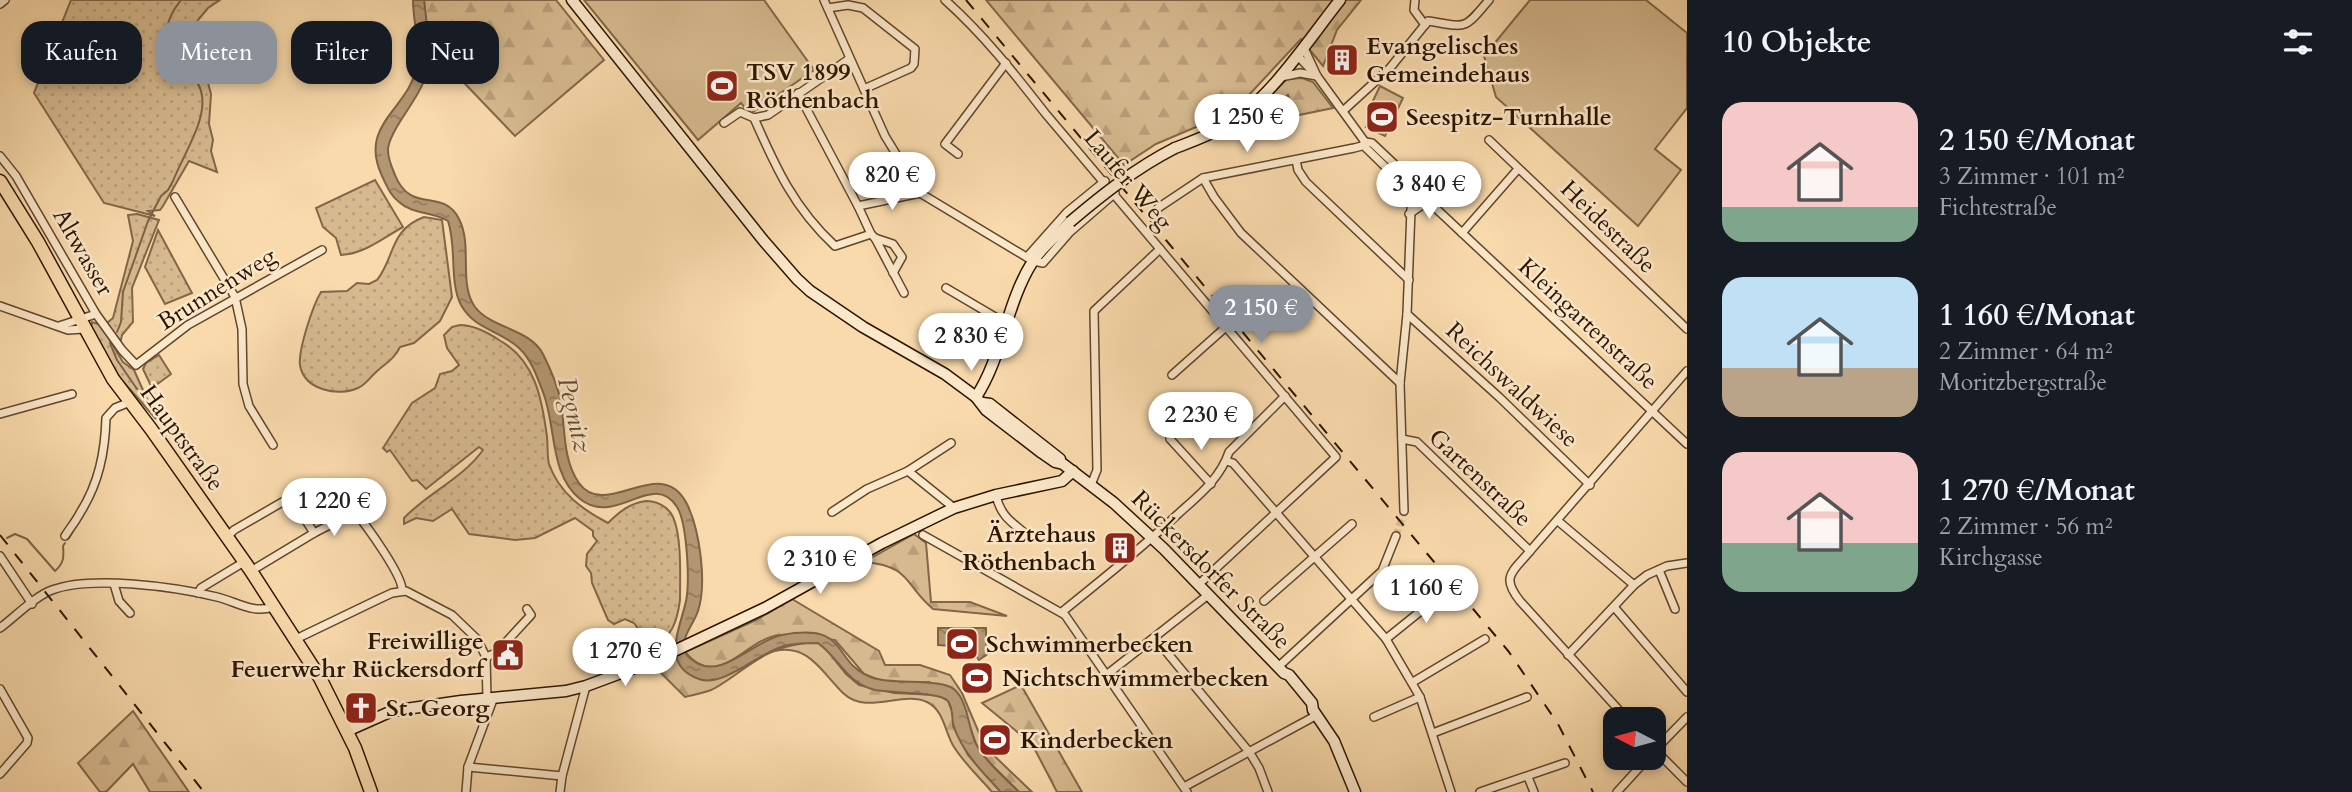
<!DOCTYPE html>
<html lang="de">
<head>
<meta charset="utf-8">
<style>
  :root { --surface:#171b24; --page:#20242c; --text:#f1f3f6; --muted:#9ea1a6; --accent:#8c9099 }
  body { margin:0; font-family:Cardo,serif; background:var(--page); color:var(--text); height:100vh; display:flex; flex-direction:column; font-size:26px; white-space:nowrap }
  * { box-sizing:border-box; margin:0 }
  p { font-size:23px; color:var(--muted) }
  .icon { flex:none; width:38px; height:38px; fill:none; stroke:currentColor; stroke-width:2; stroke-linecap:round; stroke-linejoin:round }
  .map { position:relative; flex:1; overflow:hidden }
  .details { display:flex; flex-direction:column; background:var(--surface); width:665px }
  .details>* { flex:none }
  .hud { position:absolute; left:21px; top:21px; width:665px; height:63px; display:flex; gap:14px }
  .needle { width:46px; rotate:276deg }
  .controls { position:absolute; left:1603px; top:707px; display:grid; gap:14px }
  .controls a { display:grid; place-items:center; width:63px; height:63px; border-radius:14px; background:var(--surface); box-shadow:0 4px 10px #0003; font-size:35px }
  .price { position:absolute; translate:-50% -60px; padding:0 16px; border-radius:24px; background:#fff; color:#222; font-size:23px; line-height:46px; filter:drop-shadow(0 2px 4px #0008) }
  .price::after { content:''; position:absolute; left:50%; top:42px; width:21px; height:16px; margin-left:-10px; background:inherit; clip-path:polygon(0 0,100% 0,50% 100%) }
  .price.active { background:var(--accent); color:#fff }
  ul { padding:0; list-style:none }
  li { display:flex; align-items:center; gap:21px; height:175px; padding:0 35px }
  li span { display:grid; place-items:center; flex:none; width:196px; height:140px; border-radius:21px; color:#555 }
  li>.icon { margin-inline-start:auto }
  span .icon { width:84px; height:84px; fill:#fffc; stroke-width:1 }
  li b { font-size:30px }
  h2 { display:flex; justify-content:space-between; align-items:center; height:84px; padding:0 35px; font-size:30px }
  .chip { padding:0 24px; border-radius:21px; background:var(--surface); box-shadow:0 4px 10px #0003; font-size:24px; line-height:63px }
  .chip.active { background:var(--accent); color:#fff }
  main { display:flex; flex:1; min-height:0 }
  .map>svg:first-child { display:block }
</style>
</head>
<body>
<main>
<div class="map">
<svg width="1687" height="792" viewBox="0 0 1687 792">
  <defs>
    <pattern id="grass-dots" width="8" height="8" patternUnits="userSpaceOnUse" patternTransform="scale(1.75)"><rect width="8" height="8" fill="#d6b98f"/><path d="M2 2h.1M6 6h.1" fill="none" stroke="#b89e7a" stroke-width="1.8" stroke-linecap="round"/></pattern>
    <pattern id="forest-firs" width="22" height="20" patternUnits="userSpaceOnUse" patternTransform="scale(1.75)"><rect width="22" height="20" fill="#d6b98f"/><path d="M5 1l3.5 6h-7zM16 11l3.5 6h-7z" fill="#b89e7a"/></pattern>
    <pattern id="water-ripples" width="26" height="14" patternUnits="userSpaceOnUse" patternTransform="scale(1.75)"><rect width="26" height="14" fill="#b39772"/><path d="M2 4q2-2 4 0t4 0M15 11q2-2 4 0t4 0" fill="none" stroke="#927a5b"/></pattern>
  </defs>
  <rect width="100%" height="100%" fill="#f9daac"/>
  <filter id="stains"><feTurbulence type="fractalNoise" baseFrequency=".00286" numOctaves="4"/><feColorMatrix values="0 0 0 0 .2 0 0 0 0 .09 0 0 0 0 .02 0 0 0 .5 -.17"/></filter>
  <radialGradient id="worn" r=".72"><stop offset=".6" stop-color="#630" stop-opacity="0"/><stop offset="1" stop-color="#630" stop-opacity=".3"/></radialGradient>
  <g fill="url(#grass-dots)" stroke="#816748" stroke-width="2">
    <polygon points="71,0 220,0 208,8 198,20 187,41 188,54 208,83 211,94 209,124 213,140 211,151 217,172 189,161 163,206 160,210 148,211 155,216 104,203 34,93"/>
    <path d="M375,180L403,227C383,238 364,254 341,255L336,238L323,227L316,208Z"/>
    <polygon points="137,214 159,220 132,288 133,322 122,335 120,344 107,323 113,318 133,241 128,215"/>
    <path d="M424,217L442,220L452,297L440,321L414,343L400,347C394,360 384,364 374,374C369,379 365,385 358,388C338,397 304,390 300,365C298,350 313,305 321,292L347,291L357,283L369,284L377,280C395,258 389,230 424,217Z"/>
    <polygon points="158,230 192,293 165,304 145,267"/>
    <polygon points="92,322 101,325 123,362 134,370 156,419 120,378 91,330"/>
    <path d="M460,325C474,325 487,332 499,340C535,360 542,398 547,437C548,446 547,456 549,464C559,493 583,510 608,523C619,512 630,503 646,501C656,501 668,506 673,517C682,537 680,577 680,600C677,622 672,637 652,648L634,623L625,619L614,624L608,620L592,583L591,573L586,566L587,554L597,541L593,536V531L575,518L535,538L515,540L469,534L452,509L433,521L416,518L404,524V518C428,493 462,479 483,450L479,447L426,489L417,480L412,481L390,450L387,452L383,448L412,403L435,388L440,374L452,371L459,365L447,348L444,335L452,327Z"/>
    <polygon points="159,355 171,374 152,388 143,369 146,363"/>
  </g>
  <g fill="url(#forest-firs)" stroke="#816748" stroke-width="2">
    <polygon points="424,0 556,0 604,60 515,136 427,44"/>
    <polygon points="986,0 1361,0 1337,30 1323,66 1301,39 1234,111 1156,144 1124,165"/>
    <polygon points="1302,78 1313,82 1333,108 1294,116 1288,95 1265,110 1261,105 1287,79"/>
    <path d="M914,534L926,543L931,602H970L1007,616L933,609C904,585 912,566 864,562Z"/>
    <path d="M792,599L879,651L885,665H920L950,675L962,693L985,747L1032,792H1019L990,763L976,744L960,697L929,682L907,683L882,681L864,674L835,640C818,638 797,633 780,635C745,638 719,693 685,652L756,620Z"/>
    <path d="M806,643H818L826,649L846,674L859,685L894,693L938,695L948,701L953,714V726L968,755L1001,792H992C980,778 964,763 954,747C945,733 944,710 927,702C902,690 867,716 843,693C823,674 809,643 775,651C758,655 729,682 711,690C703,693 693,695 685,697L654,666L677,656L678,661L725,676C753,659 773,647 806,643Z"/>
    <polygon points="1021,685 1082,792 1057,792 1032,744 982,703"/>
    <polygon points="133,711 189,792 150,792 133,764 106,792 100,792 78,763"/>
  </g>
  <g fill="#d6b98f" stroke="#816748" stroke-width="2">
    <polygon points="584,0 764,0 814,70 750,114 741,103 698,140"/>
    <polygon points="1530,0 1646,0 1687,33 1687,108 1655,149 1681,170 1638,226 1496,97 1484,56"/>
    <polygon points="1380,86 1403,98 1385,136 1366,127 1376,106 1372,103"/>
    <polygon points="1288,95 1294,116 1250,126 1247,119 1261,105 1265,110"/>
  </g>
  <g fill="url(#water-ripples)" stroke="#7d6344" stroke-width="2">
    <path d="M413,0H424C427,24 432,61 423,83C416,102 387,134 388,151C388,158 392,168 395,175C411,215 443,187 459,219C473,246 458,283 475,307C492,329 529,328 543,354C550,368 558,387 561,402C565,429 563,461 579,483C606,521 661,452 687,504C700,531 707,583 698,611C694,623 683,635 684,647C684,654 689,658 695,662C722,680 754,640 782,635C852,622 830,663 873,678C895,685 942,678 955,690C968,702 968,728 976,744C986,762 1004,777 1019,792H1001C983,773 963,753 954,727C951,719 954,709 948,701C941,692 890,693 875,690C846,683 840,659 818,643C806,643 792,643 781,647C758,654 722,688 699,679C660,665 680,629 686,601C690,582 687,522 677,507C653,469 616,528 580,499C550,475 556,428 544,395C538,379 532,360 519,348C500,330 475,330 461,305C449,282 457,247 448,221C433,211 413,215 399,202C390,195 387,186 382,176C357,123 411,109 417,64C420,43 413,21 413,0Z"/>
    <polygon points="938,628 986,628 986,643 989,653 979,660 969,647 938,645"/>
    <polygon points="972,663 992,672 991,678 982,681 979,692 972,690 962,675 963,667"/>
  </g>
  <g fill="none" stroke-linecap="round" stroke-linejoin="round">
    <g stroke="#7d6344" stroke-width="2">
      <path d="M117,332L121,322L123,292L148,221L161,196L168,190L173,181C183,155 206,122 202,96C198,67 164,64 166,34C168,20 172,11 181,0"/>
      <polyline points="110,343 117,360 137,389"/>
      <path d="M7,538L15,534L27,539L55,571C64,563 64,557 63,546L65,543"/>
      <polyline points="69,538 79,521"/>
    </g>
    <polyline stroke="#dabc92" stroke-width="7" stroke-dasharray="7 3.5" stroke-linecap="butt" points="1396,536 1404,511"/>
    <defs>
      <g id="street">
        <polyline points="824,0 885,136 920,193 1033,261 1043,263 1070,232 1115,193"/>
        <path d="M945,0C983,34 1014,73 1045,113L1336,457L1198,585"/>
        <polyline points="1415,0 1414,10 1425,25"/>
        <polyline points="0,4 5,0"/>
        <polyline points="828,8 848,5 863,8 915,49 914,64 911,68 864,89"/>
        <polyline points="1304,48 1317,76 1365,142 1366,148 1406,187 1428,201 1687,444"/>
        <polyline points="1297,55 1313,72"/>
        <polyline points="1281,77 1300,73 1317,76"/>
        <polyline points="798,93 858,206 871,234 875,238 904,293"/>
        <path d="M1343,111L1390,68L1428,21C1467,27 1463,31 1489,0"/>
        <path d="M754,118C776,168 794,208 835,246L871,234"/>
        <polyline points="724,123 740,112 754,118 768,115 849,59"/>
        <polyline points="1489,140 1687,329"/>
        <polyline points="1365,142 1372,143 1409,178 1412,184 1407,314 1400,383 1404,511"/>
        <polyline points="958,154 945,144 1006,63"/>
        <polyline points="0,156 16,176 96,314 122,350 136,365 188,325 322,250"/>
        <polyline points="1296,160 1298,170 1306,182 1409,280"/>
        <polyline points="1203,178 1214,197 1241,233 1400,383"/>
        <polyline points="175,197 235,297 242,329 243,384 249,406 273,445"/>
        <polyline points="858,206 920,193"/>
        <polyline points="1158,208 1203,178 1354,148 1362,146 1365,142"/>
        <polyline points="1409,214 1428,201"/>
        <polyline points="1462,233 1518,169"/>
        <polyline points="875,238 893,244 902,257 893,273"/>
        <polyline points="1027,257 1067,212 1105,181"/>
        <polyline points="946,288 1007,324"/>
        <polyline points="0,306 68,330 84,329"/>
        <polyline points="1407,314 1499,397 1590,485"/>
        <polyline points="59,326 96,314"/>
        <polyline points="1172,375 1227,326"/>
        <polyline points="0,414 72,394"/>
        <polyline points="1170,439 1211,484"/>
        <polyline points="1402,439 1417,442 1530,551"/>
        <polyline points="1226,461 1233,463 1386,639 1420,697 1451,792"/>
        <polyline points="908,471 954,508"/>
        <polyline points="1091,485 1097,470 1094,311 1160,249"/>
        <path d="M996,495C1000,515 1011,522 1026,534"/>
        <polyline points="832,512 867,489 908,471 951,443"/>
        <polyline points="1558,521 1634,585"/>
        <polyline points="923,535 1065,615 1187,792"/>
        <path d="M65,536C70,528 76,521 80,513C99,483 105,452 106,418L115,408L130,402"/>
        <polyline points="227,537 234,530 291,497 314,533"/>
        <polyline points="0,556 32,604"/>
        <polyline points="1659,570 1675,609"/>
        <path d="M251,571L314,533L355,512C366,525 404,577 402,591"/>
        <polyline points="114,584 119,601 130,613"/>
        <polyline points="198,593 201,588 244,562"/>
        <polyline points="1264,601 1352,524"/>
        <polyline points="1615,608 1687,692"/>
        <path d="M1062,612C1101,580 1141,549 1178,514C1198,496 1220,479 1229,452L1285,396"/>
        <path d="M0,628C15,617 35,596 52,590C91,575 176,587 217,597C237,602 253,614 273,607"/>
        <polyline points="1155,638 1250,753 1259,768 1268,792"/>
        <polyline points="296,639 377,600 392,593 406,591 452,615 477,639 486,657 487,698"/>
        <polyline points="1386,639 1448,589"/>
        <polyline points="1568,655 1634,585 1647,575 1667,566 1687,563"/>
        <polyline points="486,657 496,653 531,615 527,609"/>
        <polyline points="1278,667 1382,571 1396,536"/>
        <polyline points="1105,676 1208,595"/>
        <polyline points="1413,682 1485,639"/>
        <polyline points="0,689 28,738 27,743 0,774"/>
        <polyline points="1374,717 1420,697"/>
        <path d="M1627,719L1520,601C1500,576 1513,572 1530,551L1687,371"/>
        <polyline points="1433,733 1527,697"/>
        <polyline points="1654,749 1687,782"/>
        <polyline points="1654,751 1687,717"/>
        <polyline points="468,767 562,776"/>
        <polyline points="1528,777 1534,792"/>
        <polyline points="1184,787 1317,715"/>
        <polyline points="466,792 468,767 494,697"/>
        <polyline points="560,792 562,776 586,686"/>
        <polyline points="1480,792 1565,763"/>
        <polyline points="1617,792 1648,758"/>
      </g>
      <g id="secondary">
        <polyline points="572,0 763,240 797,279 810,291 863,327 945,374 976,397 986,410 1042,453 1055,462 1063,464 1114,503 1164,549 1284,673 1289,675 1312,703 1313,710 1334,741 1355,792"/>
        <path d="M1175,148C1193,141 1213,134 1229,124C1271,98 1309,39 1340,0"/>
        <path d="M976,397C1003,356 1006,303 1033,261C1042,247 1058,235 1070,222"/>
        <polyline points="983,403 990,404 1060,459"/>
        <polyline points="347,731 392,711 461,701 566,691 586,686 653,661 765,608 882,543 954,508 996,495 1062,481 1073,471"/>
      </g>
      <polyline id="primary" points="0,181 38,242 113,379 151,429 251,571 320,678 355,748 371,792"/>
    </defs>
    <use href="#street" stroke="#5f462b" stroke-width="10"/>
    <use href="#secondary" stroke="#2c1500" stroke-width="13"/>
    <use href="#primary" stroke="#2c1500" stroke-width="15"/>
    <use href="#street" stroke="#fbe7c9" stroke-width="7"/>
    <use href="#secondary" stroke="#fbe7c9" stroke-width="10"/>
    <use href="#primary" stroke="#f9daac" stroke-width="12"/>
    <g stroke="#2c1500" stroke-width="2" stroke-dasharray="12 12" stroke-linecap="butt">
      <polyline points="966,0 1509,652 1558,724 1593,792"/>
      <polyline points="0,535 204,792"/>
    </g>
    <defs>
      <path id="secondary-bridge" d="M1070,222C1103,194 1136,168 1175,148"/>
    </defs>
    <use href="#secondary-bridge" stroke="#2c1500" stroke-width="13" stroke-linecap="butt"/>
    <use href="#secondary-bridge" stroke="#fbe7c9" stroke-width="10"/>
  </g>
  <defs>
    <symbol id="building-square" viewBox="-11 -11 22 22"><rect x="-9" y="-9" width="18" height="18" rx="4" fill="#8f2418" stroke="#fbe7c9"/><path d="M-4-6H4V6H1V3H-1V6H-4ZM-2.5-4.3h1.7v1.8h-1.7ZM.8-4.3h1.7v1.8H.8ZM-2.5-1h1.7V.8h-1.7ZM.8-1h1.7V.8H.8Z" fill="#fff"/></symbol>
    <symbol id="stadium-square" viewBox="-11 -11 22 22"><rect x="-9" y="-9" width="18" height="18" rx="4" fill="#8f2418" stroke="#fbe7c9"/><path d="M0-5a6.5 5 0 1 0 0 10a6.5 5 0 1 0 0-10ZM-3.5-1.8h7v3.6h-7Z" fill="#fff"/></symbol>
    <symbol id="civic-square" viewBox="-11 -11 22 22"><rect x="-9" y="-9" width="18" height="18" rx="4" fill="#8f2418" stroke="#fbe7c9"/><path d="M-.6-6.5H3V-4.5H.6V-3L4-1V1h2V6H-6V1h2V-1L-.6-3ZM-1.2 2.5V6h2.4V2.5Z" fill="#fff"/></symbol>
    <symbol id="church-square" viewBox="-11 -11 22 22"><rect x="-9" y="-9" width="18" height="18" rx="4" fill="#8f2418" stroke="#fbe7c9"/><path d="M-1.2-6h2.4v3.5h3.3v2.4h-3.3V6h-2.4V-.1h-3.3v-2.4h3.3Z" fill="#fff"/></symbol>
  </defs>
  <g fill-rule="evenodd">
    <use href="#building-square" x="1323" y="41" width="38" height="38"/>
    <use href="#stadium-square" x="703" y="67" width="38" height="38"/>
    <use href="#stadium-square" x="1363" y="98" width="38" height="38"/>
    <use href="#building-square" x="1101" y="529" width="38" height="38"/>
    <use href="#stadium-square" x="943" y="625" width="38" height="38"/>
    <use href="#civic-square" x="489" y="636" width="38" height="38"/>
    <use href="#stadium-square" x="958" y="659" width="38" height="38"/>
    <use href="#church-square" x="342" y="689" width="38" height="38"/>
    <use href="#stadium-square" x="976" y="721" width="38" height="38"/>
  </g>
  <g text-anchor="middle" dominant-baseline="central" stroke-width="5" stroke-linejoin="round" paint-order="stroke">
    <g font-size="24" font-weight="bold" fill="#2c1500" stroke="#fbe7c9" text-anchor="start">
      <text x="1366" y="46">Evangelisches<tspan x="1366" dy="28">Gemeindehaus</tspan></text>
      <text x="746" y="72">TSV 1899<tspan x="746" dy="28">Röthenbach</tspan></text>
      <text x="1406" y="117">Seespitz-Turnhalle</text>
      <text x="1096" y="534" text-anchor="end">Ärztehaus<tspan x="1096" dy="28">Röthenbach</tspan></text>
      <text x="484" y="641" text-anchor="end">Freiwillige<tspan x="484" dy="28">Feuerwehr Rückersdorf</tspan></text>
      <text x="986" y="644">Schwimmerbecken</text>
      <text x="1002" y="678">Nichtschwimmerbecken</text>
      <text x="386" y="708">St. Georg</text>
      <text x="1020" y="740">Kinderbecken</text>
    </g>
    <g font-size="24" fill="#2c1500" stroke="#fbe7c9">
      <text transform="translate(1128 180) rotate(50)">Laufer Weg</text>
      <text transform="translate(1608 227) rotate(44)">Heidestraße</text>
      <text transform="translate(83 252) rotate(60)">Altwasser</text>
      <text transform="translate(217 289) rotate(-32)">Brunnenweg</text>
      <text transform="translate(1588 324) rotate(43)">Kleingartenstraße</text>
      <text transform="translate(1512 385) rotate(43)">Reichswaldwiese</text>
      <text transform="translate(182 438) rotate(54)">Hauptstraße</text>
      <text transform="translate(1480 478) rotate(43)">Gartenstraße</text>
      <text transform="translate(1211 570) rotate(45)">Rückersdorfer Straße</text>
    </g>
    <g font-size="26" font-style="italic" fill="#62492e" stroke="#fbe7c9">
      <text transform="translate(575 415) rotate(77)">Pegnitz</text>
    </g>
  </g>
  <rect width="100%" height="100%" filter="url(#stains)"/>
  <rect width="100%" height="100%" fill="url(#worn)"/>
</svg>
<div class="controls">
<a><svg class="needle" viewBox="-14 -14 28 28"><path d="M0-13l5 13h-10z" fill="#e53935"/><path d="M0 13l5-13h-10z" fill="#9ea1a6"/></svg></a>
</div>
<b class="price" style="left:1247px;top:154px">1 250 €</b>
<b class="price" style="left:892px;top:212px">820 €</b>
<b class="price" style="left:1429px;top:221px">3 840 €</b>
<b class="price active" style="left:1261px;top:345px">2 150 €</b>
<b class="price" style="left:971px;top:373px">2 830 €</b>
<b class="price" style="left:1201px;top:452px">2 230 €</b>
<b class="price" style="left:334px;top:538px">1 220 €</b>
<b class="price" style="left:820px;top:596px">2 310 €</b>
<b class="price" style="left:1426px;top:625px">1 160 €</b>
<b class="price" style="left:625px;top:688px">1 270 €</b>
<div class="hud">
<a class="chip">Kaufen</a>
<a class="chip active">Mieten</a>
<a class="chip">Filter</a>
<a class="chip">Neu</a>
</div>
</div>
<section class="details">
<h2>10 Objekte<svg class="icon" aria-label="filters" viewBox="0 0 24 24"><path d="M4 7h16M4 17h16"/><circle cx="9" cy="7" r="2"/><circle cx="15" cy="17" r="2"/></svg></h2>
<ul>
<li><span style="background:linear-gradient(#f6c9c9 75%,#7fa58c 0)"><svg class="icon" aria-label="home" viewBox="0 0 24 24"><path d="M3 11l9-7 9 7M6 9v11h12V9"/></svg></span><div><b>2 150 €/Monat</b><p>3 Zimmer · 101 m²</p><p>Fichtestraße</p></div></li>
<li><span style="background:linear-gradient(#bfe0f5 65%,#b9a48a 0)"><svg class="icon" aria-label="home" viewBox="0 0 24 24"><path d="M3 11l9-7 9 7M6 9v11h12V9"/></svg></span><div><b>1 160 €/Monat</b><p>2 Zimmer · 64 m²</p><p>Moritzbergstraße</p></div></li>
<li><span style="background:linear-gradient(#f6c9c9 65%,#7fa58c 0)"><svg class="icon" aria-label="home" viewBox="0 0 24 24"><path d="M3 11l9-7 9 7M6 9v11h12V9"/></svg></span><div><b>1 270 €/Monat</b><p>2 Zimmer · 56 m²</p><p>Kirchgasse</p></div></li>
</ul>
</section>
</main>
</body>
</html>
